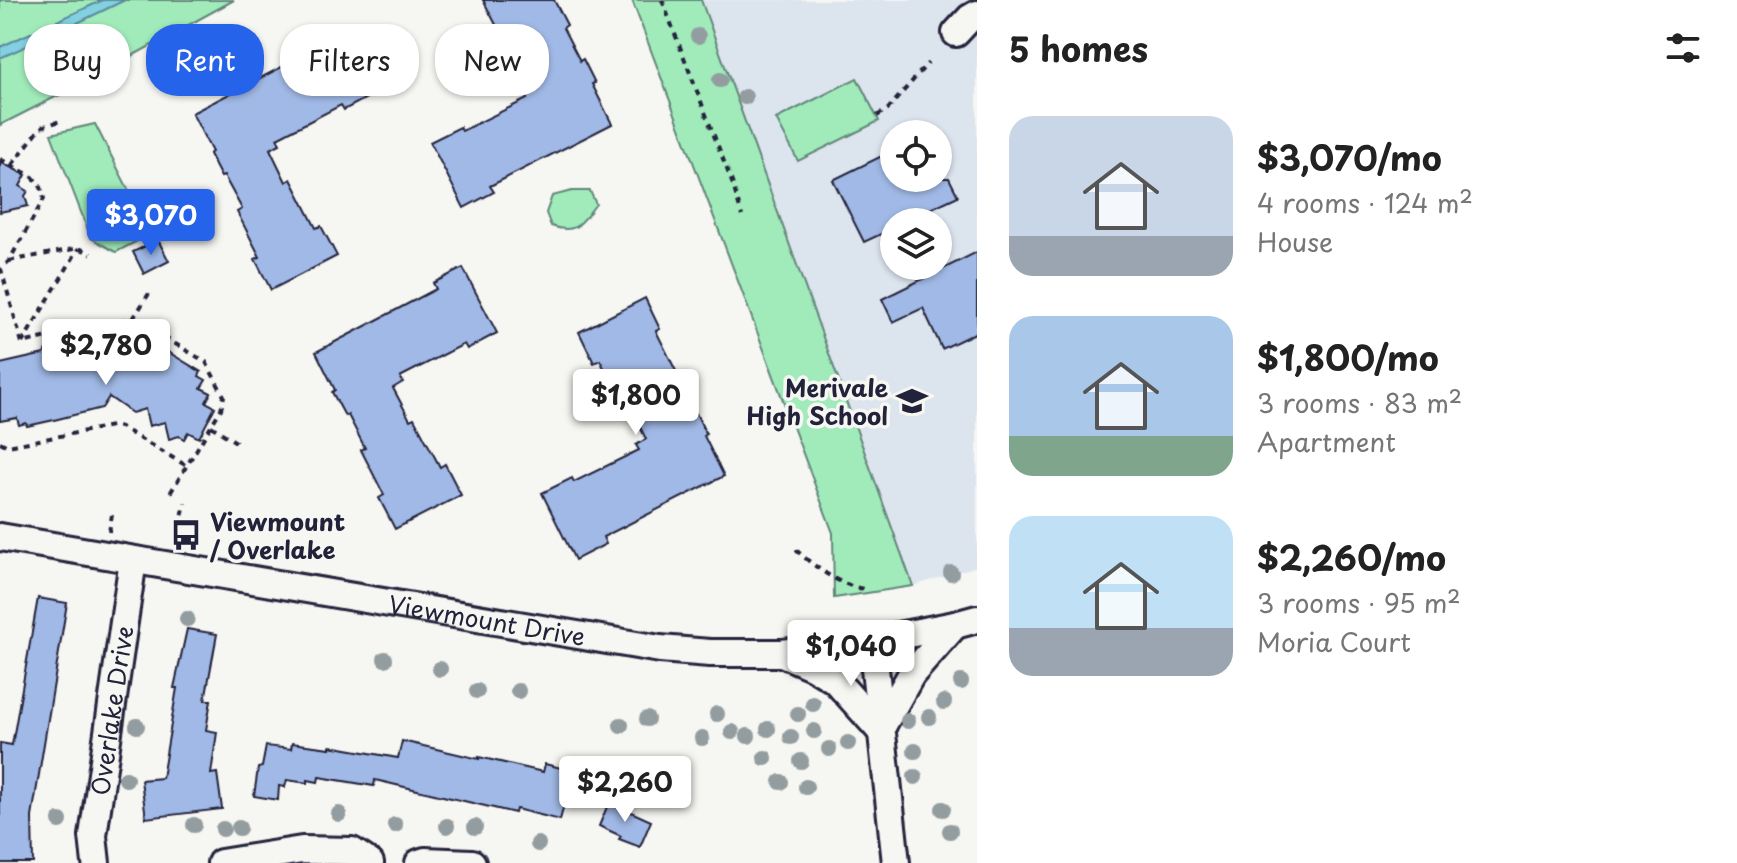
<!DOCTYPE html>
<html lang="en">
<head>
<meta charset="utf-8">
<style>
  :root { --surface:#fff; --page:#f2f2f2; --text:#222; --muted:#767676; --accent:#2563eb }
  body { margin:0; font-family:"Playpen Sans",sans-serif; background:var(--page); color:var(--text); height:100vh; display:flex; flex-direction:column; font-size:30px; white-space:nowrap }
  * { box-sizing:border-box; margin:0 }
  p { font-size:26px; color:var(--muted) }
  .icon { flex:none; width:44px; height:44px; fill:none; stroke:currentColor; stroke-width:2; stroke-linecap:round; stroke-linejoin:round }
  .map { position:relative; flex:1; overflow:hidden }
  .side { display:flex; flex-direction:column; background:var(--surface); width:760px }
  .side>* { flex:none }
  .banner { position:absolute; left:24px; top:24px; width:760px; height:72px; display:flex; gap:16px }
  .buttons { position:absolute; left:880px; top:120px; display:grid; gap:16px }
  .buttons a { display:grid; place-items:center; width:72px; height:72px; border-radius:50%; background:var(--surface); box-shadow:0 2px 6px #0004; font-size:40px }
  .price { position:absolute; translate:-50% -68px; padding:0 18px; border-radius:8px; background:#fff; color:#222; font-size:26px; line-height:52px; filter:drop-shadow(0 2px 4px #0008) }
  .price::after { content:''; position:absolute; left:50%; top:48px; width:24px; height:18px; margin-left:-12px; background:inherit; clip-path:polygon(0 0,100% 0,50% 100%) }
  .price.current { background:var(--accent); color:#fff }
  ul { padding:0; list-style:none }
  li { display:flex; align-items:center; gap:24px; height:200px; padding:0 32px }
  li span { display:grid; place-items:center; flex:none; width:224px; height:160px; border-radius:24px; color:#555 }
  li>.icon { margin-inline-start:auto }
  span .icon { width:96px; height:96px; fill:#fffc; stroke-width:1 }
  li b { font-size:34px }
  h2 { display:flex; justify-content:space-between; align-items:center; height:96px; padding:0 32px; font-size:34px }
  .chip { padding:0 28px; border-radius:32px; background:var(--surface); box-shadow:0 2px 6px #0004; font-size:28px; line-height:72px }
  .chip.current { background:var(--accent); color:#fff }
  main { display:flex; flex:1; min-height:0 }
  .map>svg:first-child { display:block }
</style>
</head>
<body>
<main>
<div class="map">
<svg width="977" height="863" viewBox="0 0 977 863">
  <rect width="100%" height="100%" fill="#f6f6f2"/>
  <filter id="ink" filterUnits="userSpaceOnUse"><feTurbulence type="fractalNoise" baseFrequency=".0125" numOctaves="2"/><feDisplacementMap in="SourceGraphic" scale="16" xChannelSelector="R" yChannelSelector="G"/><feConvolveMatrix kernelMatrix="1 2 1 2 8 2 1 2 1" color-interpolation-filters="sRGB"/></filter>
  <g filter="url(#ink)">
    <path fill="#dce4ee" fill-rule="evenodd" d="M701,0H977V566L913,586ZM894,134H938V178H894ZM894,222H938V266H894Z"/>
    <g fill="#a1ebba" stroke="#62867a" stroke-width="2">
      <polygon points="0,0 234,0 81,84 0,125"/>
      <polygon points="632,0 701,0 913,586 834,598 833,533"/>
      <polygon points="857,78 879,121 798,161 776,119"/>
      <polygon points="95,124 151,234 116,252 91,238 51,134"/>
      <path d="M572,191H590L596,204C581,223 577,235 551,226L546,213L552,196Z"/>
    </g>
    <polygon fill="#82d0e0" stroke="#5c8a9e" stroke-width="2" points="103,0 125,0 67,28 0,58 0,47"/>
    <g fill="#a1b9e6" stroke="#22223b" stroke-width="2">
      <polygon points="483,0 554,0 567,25 563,28 580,61 583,59 595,83 592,84 612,124 490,186 494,192 464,208 430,142 460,127 462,131 527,99 524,93 534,88 518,55 513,57"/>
      <polygon points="340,29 374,94 344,110 341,105 277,138 280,144 270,149 286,182 291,179 316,228 321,226 337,256 271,290 255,259 260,257 237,212 242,209 224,176 221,177 209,154 212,152 192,113 313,51 310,44"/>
      <polygon points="894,150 894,178 949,178 958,196 902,222 894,222 894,228 864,242 833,180"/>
      <polygon points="0,162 26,175 20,186 28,191 25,196 28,206 0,212"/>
      <polygon points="158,240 169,261 144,274 133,252"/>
      <polygon points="977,252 977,332 942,349 923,308 893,322 882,299"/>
      <polygon points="463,268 497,333 467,349 464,344 400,377 403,382 393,388 410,420 414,418 440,467 445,464 461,495 395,529 379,498 384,495 361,450 365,448 348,415 345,416 332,392 335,390 316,352 436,289 433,283"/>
      <polygon points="645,298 660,329 656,331 679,377 675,379 691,413 695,411 706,434 704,436 724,476 603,537 606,544 575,560 542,493 572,478 574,482 639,450 636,445 646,439 630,407 625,409 600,360 594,363 579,332"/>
      <polygon points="72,340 80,345 86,344 88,350 113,350 121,340 139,349 143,342 150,346 155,344 201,372 199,376 206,380 201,388 211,393 206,402 215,407 199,438 188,432 184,439 179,436 169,439 165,422 149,426 145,409 132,413 109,397 102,408 54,420 27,426 26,423 19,425 17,418 0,421 0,364 44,354 49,345 63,356"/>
      <polygon points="38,598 67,603 32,817 33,863 0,863 0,743 12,745"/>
      <polygon points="187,629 217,634 205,700 211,700 206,730 217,732 211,774 217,773 222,809 146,818 141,780 162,778 177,688 174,688"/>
      <polygon points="402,741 479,759 479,757 543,772 545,764 573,771 560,820 516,809 515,813 375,780 374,786 319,777 318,782 308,780 308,783 287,780 285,787 279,786 278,800 254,796 258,768 262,767 266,746 291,749 292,743 330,748 330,746 398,758"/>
      <polygon points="609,802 651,821 640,847 619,839 621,836 599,826"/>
    </g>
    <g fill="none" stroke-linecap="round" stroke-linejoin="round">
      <defs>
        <g id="minor">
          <polyline points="956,33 970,18 977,14"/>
          <path id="s1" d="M0,537L660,649L710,653H782L872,641L955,625L977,619"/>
          <polyline points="872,641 896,863"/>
          <polyline points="782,653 812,666 835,680 880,730"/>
          <polyline points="880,730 911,675 955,625"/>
          <path id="s2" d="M96,863L93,836L133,560"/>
          <polyline points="221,863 302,850 352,851 370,863"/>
          <polyline points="419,863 425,861 472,863"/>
        </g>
      </defs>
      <use href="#minor" stroke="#22223b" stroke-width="32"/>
      <g stroke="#22223b" stroke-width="4" stroke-dasharray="6 6" stroke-linecap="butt">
        <polyline points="662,0 733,185 742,216"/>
        <polyline points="877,116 888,109 928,63"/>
        <polyline points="0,159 33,177 41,187 44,199 9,261 1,269 22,343 121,320 133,319 206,362 224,396 221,409 169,495"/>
        <polyline points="12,165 41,127 64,120"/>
        <polyline points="9,261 79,248 91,254"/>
        <polyline points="133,319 150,292"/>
        <polyline points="22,343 79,248"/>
        <polyline points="211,426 239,444"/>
        <polyline points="0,442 8,446 112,426 120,427 187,466"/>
        <polyline points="180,527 185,503"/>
        <polyline points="109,532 112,515"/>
        <path d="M796,550C815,567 841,587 866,589"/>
      </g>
      <use href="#minor" stroke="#f6f6f2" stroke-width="26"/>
    </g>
    <g fill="#939d9f">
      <circle cx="698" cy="36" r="8"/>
      <circle cx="720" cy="80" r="8"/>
      <circle cx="745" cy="97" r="8"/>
      <circle cx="951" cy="573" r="8"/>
      <circle cx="187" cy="619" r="8"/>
      <circle cx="385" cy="659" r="8"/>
      <circle cx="440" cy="669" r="8"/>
      <circle cx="961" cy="682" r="8"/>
      <circle cx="477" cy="691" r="8"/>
      <circle cx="518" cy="691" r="8"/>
      <circle cx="944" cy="702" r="8"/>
      <circle cx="813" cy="704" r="8"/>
      <circle cx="717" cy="714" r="8"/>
      <circle cx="798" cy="714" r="8"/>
      <circle cx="929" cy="717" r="8"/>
      <circle cx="647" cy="719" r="8"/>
      <circle cx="908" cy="721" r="8"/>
      <circle cx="621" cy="725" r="8"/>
      <circle cx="137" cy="726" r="8"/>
      <circle cx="768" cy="729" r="8"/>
      <circle cx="814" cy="731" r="8"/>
      <circle cx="732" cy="732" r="8"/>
      <circle cx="748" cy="736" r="8"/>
      <circle cx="791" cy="737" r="8"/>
      <circle cx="702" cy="738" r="8"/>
      <circle cx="848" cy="743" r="8"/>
      <circle cx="829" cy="749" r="8"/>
      <circle cx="915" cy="751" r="8"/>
      <circle cx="765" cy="758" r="8"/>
      <circle cx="801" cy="761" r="8"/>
      <circle cx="915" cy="777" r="8"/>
      <circle cx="126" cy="779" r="8"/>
      <circle cx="781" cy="782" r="8"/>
      <circle cx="806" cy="787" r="8"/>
      <circle cx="943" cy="809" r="8"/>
      <circle cx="339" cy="814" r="8"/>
      <circle cx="60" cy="821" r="8"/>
      <circle cx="194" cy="825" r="8"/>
      <circle cx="395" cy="825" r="8"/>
      <circle cx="447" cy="826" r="8"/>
      <circle cx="475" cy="827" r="8"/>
      <circle cx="239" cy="828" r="8"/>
      <circle cx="223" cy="829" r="8"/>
      <circle cx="950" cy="831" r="8"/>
      <circle cx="538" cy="844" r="8"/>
    </g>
  </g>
  <defs>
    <symbol id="school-bare" viewBox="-9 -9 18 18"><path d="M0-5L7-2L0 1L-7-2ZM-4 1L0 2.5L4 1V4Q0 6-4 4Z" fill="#22223b" stroke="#f6f6f2" stroke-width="2.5" paint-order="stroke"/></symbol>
    <symbol id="bus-bare" viewBox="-9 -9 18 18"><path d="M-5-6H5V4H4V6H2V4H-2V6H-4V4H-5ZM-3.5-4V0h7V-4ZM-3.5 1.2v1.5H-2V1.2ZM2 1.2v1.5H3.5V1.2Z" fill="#22223b" stroke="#f6f6f2" stroke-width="2.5" paint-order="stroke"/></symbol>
  </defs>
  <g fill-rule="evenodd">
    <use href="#school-bare" x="890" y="379" width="44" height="44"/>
    <use href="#bus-bare" x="164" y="513" width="44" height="44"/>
  </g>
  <g text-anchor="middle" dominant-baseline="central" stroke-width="7" stroke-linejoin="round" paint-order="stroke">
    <g font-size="24" font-weight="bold" fill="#22223b" stroke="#f6f6f2" text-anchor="end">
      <text x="888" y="387">Merivale<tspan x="888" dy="28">High School</tspan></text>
      <text x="210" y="521" text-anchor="start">Viewmount<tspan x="210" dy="28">/ Overlake</tspan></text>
    </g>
    <g font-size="24" fill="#22223b" stroke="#f6f6f2">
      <text stroke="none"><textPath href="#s1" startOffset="494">Viewmount Drive</textPath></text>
      <text stroke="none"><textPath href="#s2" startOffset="154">Overlake Drive</textPath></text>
    </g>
  </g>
</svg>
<div class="buttons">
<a><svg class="icon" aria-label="locate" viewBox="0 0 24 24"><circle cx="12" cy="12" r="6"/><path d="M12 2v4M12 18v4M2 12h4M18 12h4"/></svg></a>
<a><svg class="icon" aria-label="layers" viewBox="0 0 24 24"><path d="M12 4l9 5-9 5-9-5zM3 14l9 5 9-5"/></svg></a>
</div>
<b class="price current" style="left:151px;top:257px">$3,070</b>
<b class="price" style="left:106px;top:387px">$2,780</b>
<b class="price" style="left:636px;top:437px">$1,800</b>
<b class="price" style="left:851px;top:688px">$1,040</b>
<b class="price" style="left:625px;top:824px">$2,260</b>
<div class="banner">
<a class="chip">Buy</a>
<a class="chip current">Rent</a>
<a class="chip">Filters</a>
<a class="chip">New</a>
</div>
</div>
<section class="side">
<h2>5 homes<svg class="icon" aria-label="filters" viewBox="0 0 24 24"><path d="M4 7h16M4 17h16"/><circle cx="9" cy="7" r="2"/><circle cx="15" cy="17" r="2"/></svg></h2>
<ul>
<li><span style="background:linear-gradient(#c9d6e8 75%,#9aa5b1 0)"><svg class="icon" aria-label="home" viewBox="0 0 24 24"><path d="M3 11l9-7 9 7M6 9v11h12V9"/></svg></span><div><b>$3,070/mo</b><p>4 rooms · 124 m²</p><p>House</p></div></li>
<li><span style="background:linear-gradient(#a9c7e8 75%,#7fa58c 0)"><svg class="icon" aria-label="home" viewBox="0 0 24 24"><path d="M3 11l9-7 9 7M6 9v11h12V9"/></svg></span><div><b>$1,800/mo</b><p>3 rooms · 83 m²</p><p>Apartment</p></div></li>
<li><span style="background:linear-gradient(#bfe0f5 70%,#9aa5b1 0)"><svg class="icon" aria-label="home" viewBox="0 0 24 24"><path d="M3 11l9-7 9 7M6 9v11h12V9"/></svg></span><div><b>$2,260/mo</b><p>3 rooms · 95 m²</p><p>Moria Court</p></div></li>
</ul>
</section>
</main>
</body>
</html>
